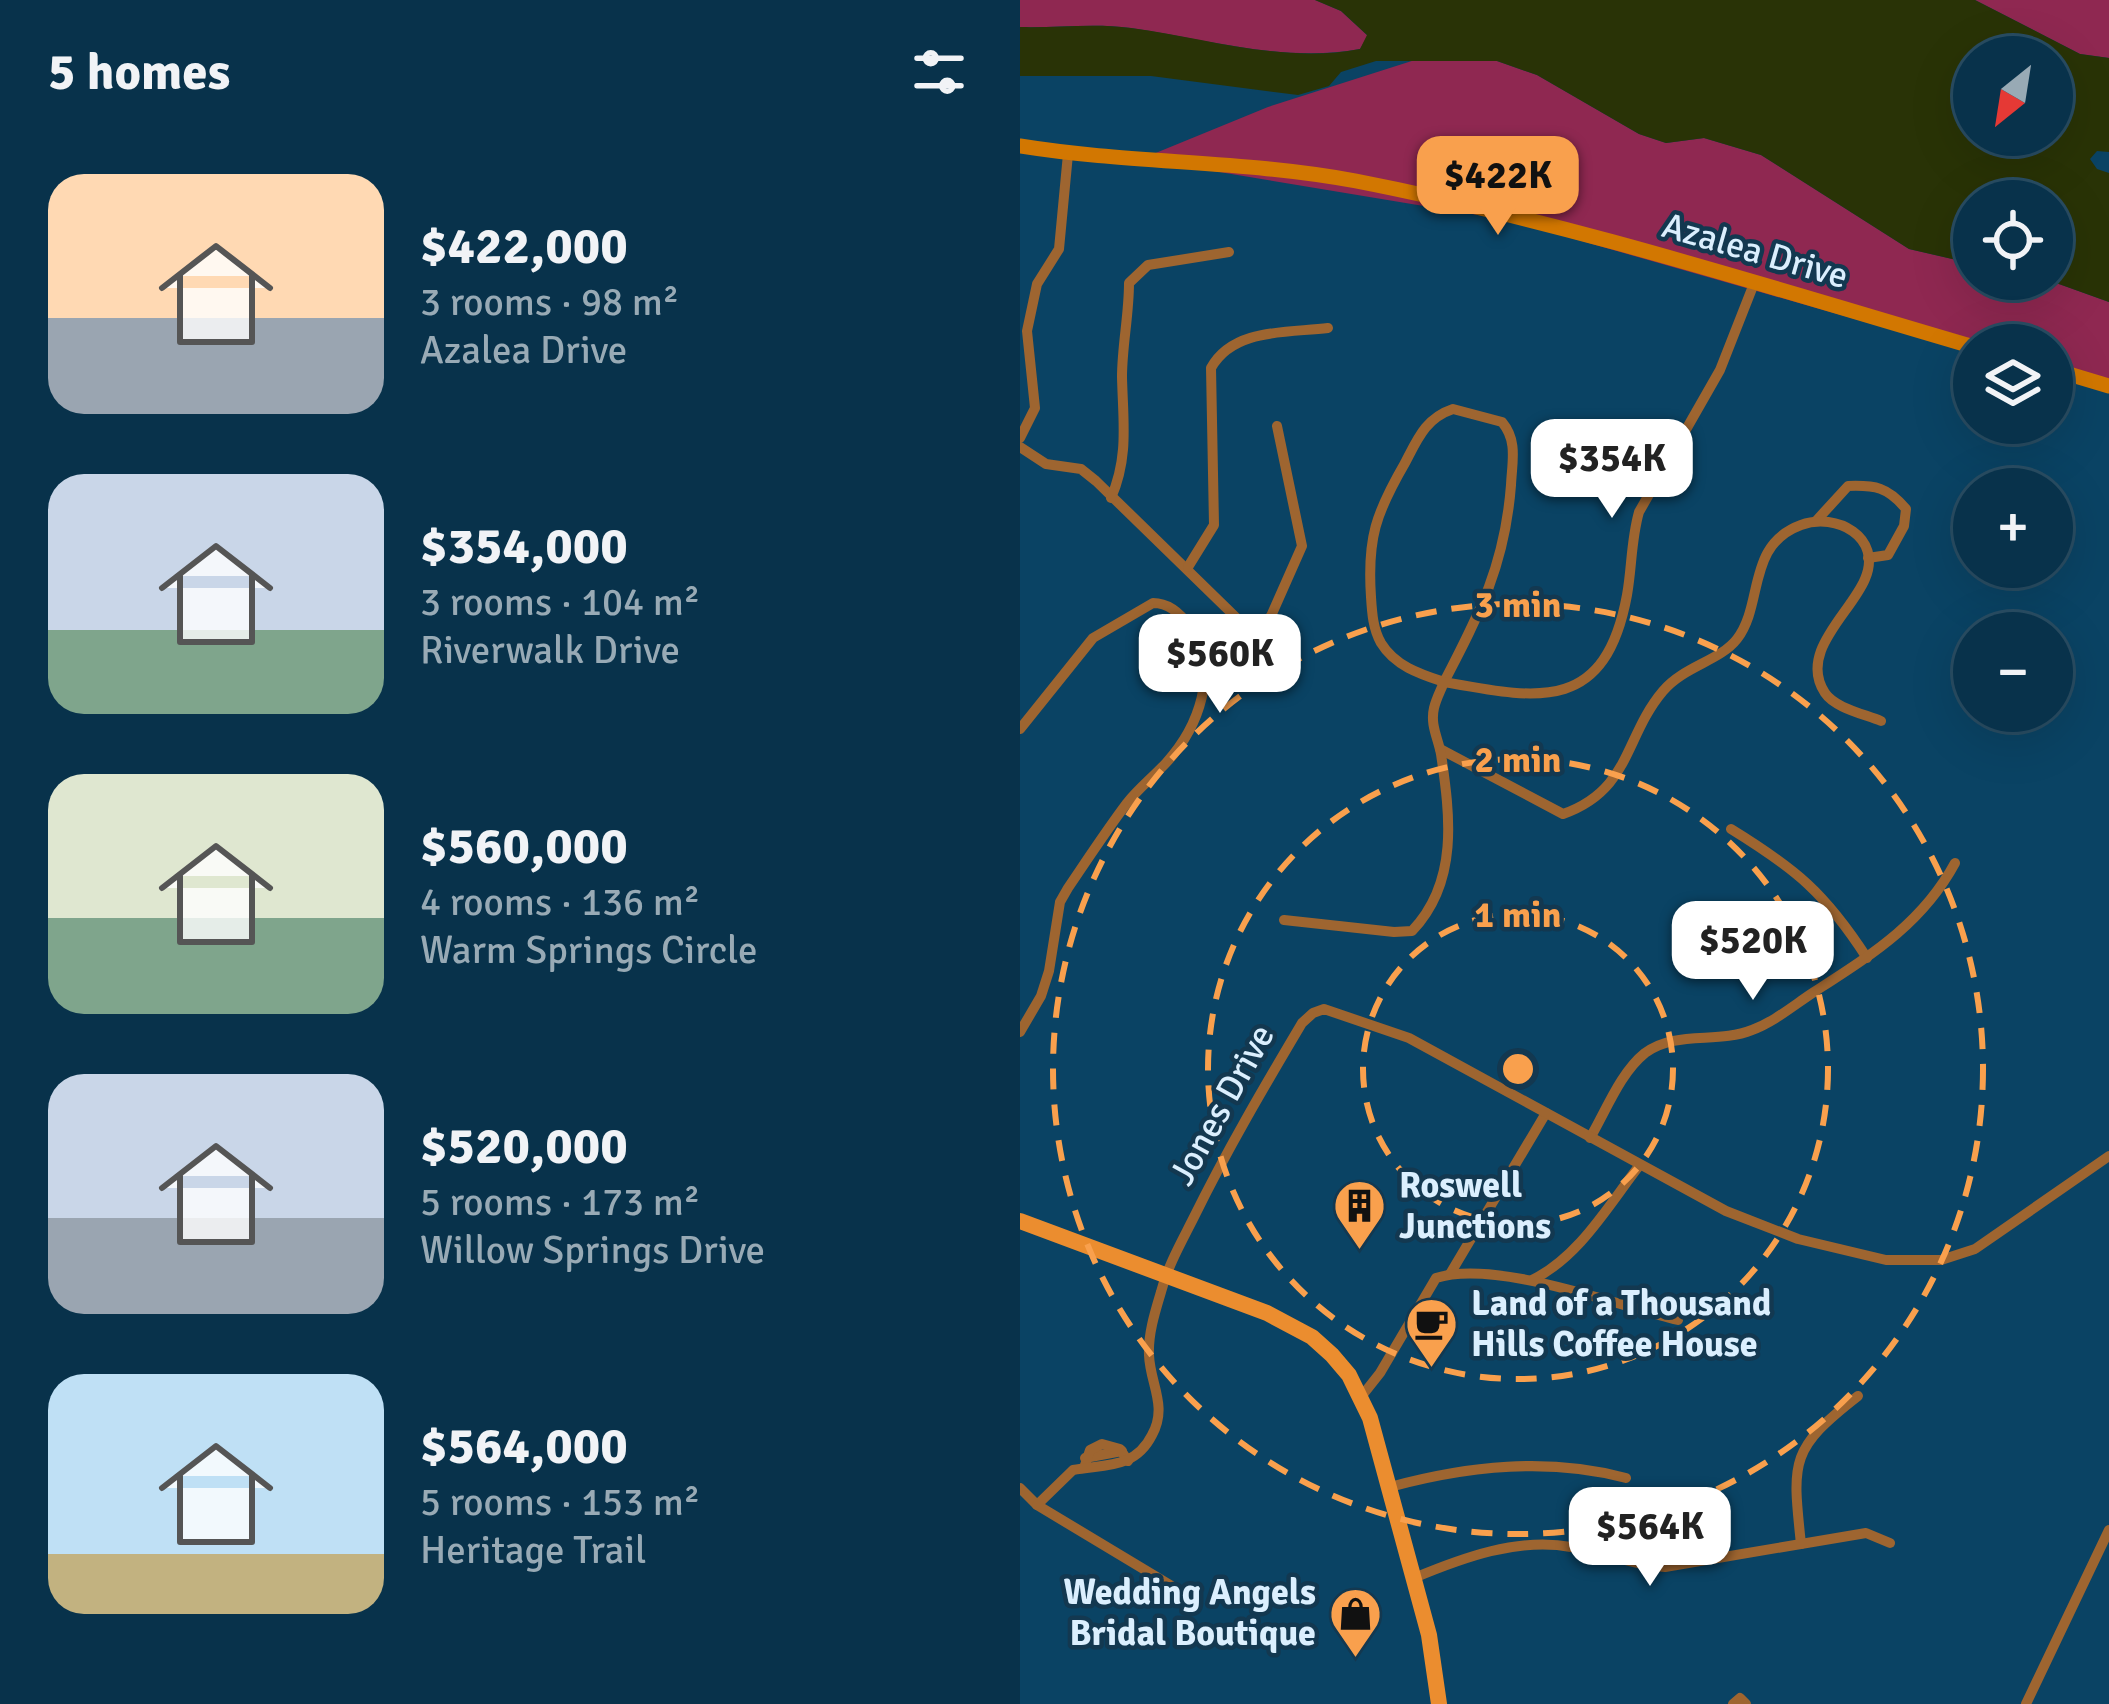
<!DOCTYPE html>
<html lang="en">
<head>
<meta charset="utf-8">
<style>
  :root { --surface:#08324b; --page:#113a52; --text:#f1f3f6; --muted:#98aab5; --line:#294d63; --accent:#f9a04d }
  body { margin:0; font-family:Signika,sans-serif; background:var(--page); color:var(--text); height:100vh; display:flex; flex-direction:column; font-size:45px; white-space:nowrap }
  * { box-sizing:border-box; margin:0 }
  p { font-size:39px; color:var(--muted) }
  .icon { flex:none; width:66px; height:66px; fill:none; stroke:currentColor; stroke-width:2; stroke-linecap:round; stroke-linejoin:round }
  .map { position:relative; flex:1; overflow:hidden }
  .panel { display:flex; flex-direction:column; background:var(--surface); width:1020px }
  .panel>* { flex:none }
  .needle { width:78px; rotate:210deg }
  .buttons { position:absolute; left:933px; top:36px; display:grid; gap:24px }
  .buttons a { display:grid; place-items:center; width:120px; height:120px; border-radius:50%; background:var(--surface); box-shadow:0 12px 48px #0002,0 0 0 3px var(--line); font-size:60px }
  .price { position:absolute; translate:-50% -102px; padding:0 27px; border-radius:24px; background:#fff; color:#222; font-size:39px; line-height:78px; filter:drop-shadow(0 3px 6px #0008) }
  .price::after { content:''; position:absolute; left:50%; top:72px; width:36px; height:27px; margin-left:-18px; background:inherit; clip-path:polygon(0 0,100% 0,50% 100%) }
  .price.on { background:var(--accent); color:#111 }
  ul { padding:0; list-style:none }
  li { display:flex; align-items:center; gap:36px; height:300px; padding:0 48px }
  li span { display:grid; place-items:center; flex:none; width:336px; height:240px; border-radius:36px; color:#555 }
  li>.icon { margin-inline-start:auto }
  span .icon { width:144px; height:144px; fill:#fffc; stroke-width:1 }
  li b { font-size:51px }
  h2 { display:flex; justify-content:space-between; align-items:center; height:144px; padding:0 48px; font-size:51px }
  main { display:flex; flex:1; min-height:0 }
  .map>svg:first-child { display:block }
</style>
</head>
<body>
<main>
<section class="panel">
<h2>5 homes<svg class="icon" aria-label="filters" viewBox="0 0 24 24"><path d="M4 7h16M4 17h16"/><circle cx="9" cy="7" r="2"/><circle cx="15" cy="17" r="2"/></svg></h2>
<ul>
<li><span style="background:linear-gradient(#ffd9b3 60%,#9aa5b1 0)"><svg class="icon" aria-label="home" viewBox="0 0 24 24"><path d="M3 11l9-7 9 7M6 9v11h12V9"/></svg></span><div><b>$422,000</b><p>3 rooms · 98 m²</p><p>Azalea Drive</p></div></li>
<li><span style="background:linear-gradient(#c9d6e8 65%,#7fa58c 0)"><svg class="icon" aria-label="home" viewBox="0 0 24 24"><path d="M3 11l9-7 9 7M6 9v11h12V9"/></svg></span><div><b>$354,000</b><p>3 rooms · 104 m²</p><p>Riverwalk Drive</p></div></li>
<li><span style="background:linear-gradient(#dfe7d0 60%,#7fa58c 0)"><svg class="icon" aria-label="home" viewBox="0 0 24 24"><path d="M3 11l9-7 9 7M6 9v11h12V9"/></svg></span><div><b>$560,000</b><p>4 rooms · 136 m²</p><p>Warm Springs Circle</p></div></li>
<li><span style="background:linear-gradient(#c9d6e8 60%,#9aa5b1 0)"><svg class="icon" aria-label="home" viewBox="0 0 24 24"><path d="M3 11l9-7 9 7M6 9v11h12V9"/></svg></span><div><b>$520,000</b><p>5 rooms · 173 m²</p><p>Willow Springs Drive</p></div></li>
<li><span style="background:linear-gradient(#bfe0f5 75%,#c2b280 0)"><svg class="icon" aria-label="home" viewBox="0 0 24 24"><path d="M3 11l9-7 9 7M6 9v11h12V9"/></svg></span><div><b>$564,000</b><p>5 rooms · 153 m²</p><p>Heritage Trail</p></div></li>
</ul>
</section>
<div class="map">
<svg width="1089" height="1704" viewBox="0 0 1089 1704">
  <rect width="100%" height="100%" fill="#0a4364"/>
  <g fill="#8f2851">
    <path d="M0,0H295L321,11L348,36L340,49C264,63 186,39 111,28C74,23 37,28 0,27Z"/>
    <polygon points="955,0 1089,0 1089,58 1060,54"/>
    <polygon points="398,59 477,61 517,75 619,134 646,143 684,138 741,155 889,249 954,264 954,279 1025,279 1089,302 1089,393 1032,376 1032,345 954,345 954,353 488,220 121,159 248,107"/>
  </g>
  <path fill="#293306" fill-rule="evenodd" d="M295,0H955L1060,54L1089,58V152L1077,151L1070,159L1077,169L1089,173V302L1025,279H1032V201H954V264L889,249L741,155L684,138L646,143L619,134L517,75L477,61H356L321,72L309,86L278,95L131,76H0V27C37,28 74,23 111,28C186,38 265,64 340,49L347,35L321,11ZM954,57H1032V135H954Z"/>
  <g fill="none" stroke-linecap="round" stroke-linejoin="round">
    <g stroke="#9e6530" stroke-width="10">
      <path d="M433,409L482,422C498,441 492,462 491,485C485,564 460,613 424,682C400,674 375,666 361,643C353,629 352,613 351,597C347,538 356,513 385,463C398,438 406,418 433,409Z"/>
      <polyline points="0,438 15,408 7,331 17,284 39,249 48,154"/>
      <polyline points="0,447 26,464 61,469 76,481 233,634 251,616 282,546 257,426"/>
      <path d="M91,498C109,457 103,421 102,377C102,346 109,315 109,283L128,265L209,252"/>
      <path d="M796,521L828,486C855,485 868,487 886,509L884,526L868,555L848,558"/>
      <path d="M168,567L194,525L191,368C213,328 267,333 308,328"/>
      <path d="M0,729L73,638L133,603C148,603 161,614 170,627C201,670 178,728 146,763C133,777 118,789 107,803C86,831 67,860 48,888L40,902L29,971L21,996L0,1032"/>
      <path d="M420,749L543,814C611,790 604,737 643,691C664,666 700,661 717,639C744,604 726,545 781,525C816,512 863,537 845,579C831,613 778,652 805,693C815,708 844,714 861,721"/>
      <path d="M711,829C776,869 805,893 847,958"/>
      <path d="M264,920L374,932L392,931C439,882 430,815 421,754C418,738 410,725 414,708C416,699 421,690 424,682C518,699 585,714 607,595C612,567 611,540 619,512L700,370L735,281"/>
      <path d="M570,1138C586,1111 600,1073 625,1053C656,1030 697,1044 732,1030C754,1022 774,1005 794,992C851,955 902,924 935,863"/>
      <polyline points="430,1274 526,1113"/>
      <path d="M512,1280C559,1257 588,1206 619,1166"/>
      <path d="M341,1397L360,1373L416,1278C475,1259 596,1305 658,1320"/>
      <polyline points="65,1458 102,1451"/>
      <polyline points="64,1468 70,1450 82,1444 100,1449 108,1461"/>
      <path d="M370,1487C447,1466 527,1457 606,1478"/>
      <polyline points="0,1488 17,1505 175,1600"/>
      <path d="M17,1505L53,1470C85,1464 115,1469 132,1435C148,1406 130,1384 129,1355C128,1334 135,1312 141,1292C148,1265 162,1241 174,1217C207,1150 244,1087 282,1023L293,1013L304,1009L389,1038L706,1211L778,1239L866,1260H921L955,1249L1089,1156"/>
      <path d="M781,1544C772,1460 770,1449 838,1396"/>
      <path d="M394,1578C442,1558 498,1537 551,1547C583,1552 612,1565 645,1567L846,1533L870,1543"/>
      <polyline points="713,1704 720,1698 726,1704"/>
      <polyline points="1006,1704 1089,1530"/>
    </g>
    <g stroke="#d27701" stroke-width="15">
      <path d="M0,146C111,164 225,160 336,181C546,222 749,287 954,347"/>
      <polyline points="1032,369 1089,386"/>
    </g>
    <polyline stroke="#eb8d2f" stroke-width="16" points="0,1221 247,1313 292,1337 312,1355 329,1375 350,1418 409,1635 419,1704"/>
  </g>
  <g fill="none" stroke="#f9a04d" stroke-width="6" stroke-dasharray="21 15">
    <circle cx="498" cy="1069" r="155"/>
    <circle cx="498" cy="1069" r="310"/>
    <circle cx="498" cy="1069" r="465"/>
  </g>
  <defs>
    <symbol id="building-pin" viewBox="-11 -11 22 30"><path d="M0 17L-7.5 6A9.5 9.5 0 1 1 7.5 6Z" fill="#f9a04d" stroke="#133850"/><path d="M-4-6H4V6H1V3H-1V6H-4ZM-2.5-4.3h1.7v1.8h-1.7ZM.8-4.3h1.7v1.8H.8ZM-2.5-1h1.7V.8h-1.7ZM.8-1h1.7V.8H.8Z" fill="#111"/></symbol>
    <symbol id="cafe-pin" viewBox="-11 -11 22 30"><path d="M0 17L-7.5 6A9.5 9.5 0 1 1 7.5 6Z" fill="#f9a04d" stroke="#133850"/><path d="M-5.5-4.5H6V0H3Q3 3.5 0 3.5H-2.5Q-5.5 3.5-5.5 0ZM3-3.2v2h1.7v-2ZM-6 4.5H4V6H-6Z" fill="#111"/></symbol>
    <symbol id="shop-pin" viewBox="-11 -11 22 30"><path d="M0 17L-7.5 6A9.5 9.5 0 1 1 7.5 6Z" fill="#f9a04d" stroke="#133850"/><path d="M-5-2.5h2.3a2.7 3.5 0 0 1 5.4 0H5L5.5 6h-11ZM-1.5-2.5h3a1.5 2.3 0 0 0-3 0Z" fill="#111"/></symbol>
  </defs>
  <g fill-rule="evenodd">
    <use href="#building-pin" x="310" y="1176" width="59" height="81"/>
    <use href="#cafe-pin" x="382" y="1294" width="59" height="81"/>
    <use href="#shop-pin" x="306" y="1584" width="59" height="81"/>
  </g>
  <g text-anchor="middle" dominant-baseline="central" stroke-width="9" stroke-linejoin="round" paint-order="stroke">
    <g font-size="36" fill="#dbeffe" stroke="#133850">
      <text transform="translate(735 251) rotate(16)">Azalea Drive</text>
      <text transform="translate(202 1105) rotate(-61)">Jones Drive</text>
    </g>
    <g font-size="36" font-weight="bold" fill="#dbeffe" stroke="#133850" text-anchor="start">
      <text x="379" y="1185">Roswell<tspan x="379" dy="41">Junctions</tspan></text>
      <text x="451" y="1303">Land of a Thousand<tspan x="451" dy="41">Hills Coffee House</tspan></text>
      <text x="296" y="1592" text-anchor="end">Wedding Angels<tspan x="296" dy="41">Bridal Boutique</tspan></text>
    </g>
  </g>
  <circle cx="498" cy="1069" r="18" fill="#f9a04d" stroke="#133850" stroke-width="6"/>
  <g font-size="36" text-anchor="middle" font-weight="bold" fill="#f9a04d" stroke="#133850" stroke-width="9" stroke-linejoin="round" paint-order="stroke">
    <text x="498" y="617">3 min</text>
    <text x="498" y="772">2 min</text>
    <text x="498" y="927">1 min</text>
  </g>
</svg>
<div class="buttons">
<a><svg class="needle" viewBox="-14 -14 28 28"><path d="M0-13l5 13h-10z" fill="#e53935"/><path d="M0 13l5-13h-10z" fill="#98aab5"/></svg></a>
<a><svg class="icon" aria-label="locate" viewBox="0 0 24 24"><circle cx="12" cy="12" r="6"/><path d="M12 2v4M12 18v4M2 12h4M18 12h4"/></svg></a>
<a><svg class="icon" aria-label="layers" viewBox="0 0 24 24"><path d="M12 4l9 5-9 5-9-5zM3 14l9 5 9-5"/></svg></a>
<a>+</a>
<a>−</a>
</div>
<b class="price on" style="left:478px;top:238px">$422K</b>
<b class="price" style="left:592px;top:521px">$354K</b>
<b class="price" style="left:200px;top:716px">$560K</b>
<b class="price" style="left:733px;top:1003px">$520K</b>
<b class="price" style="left:630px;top:1589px">$564K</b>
</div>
</main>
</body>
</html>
